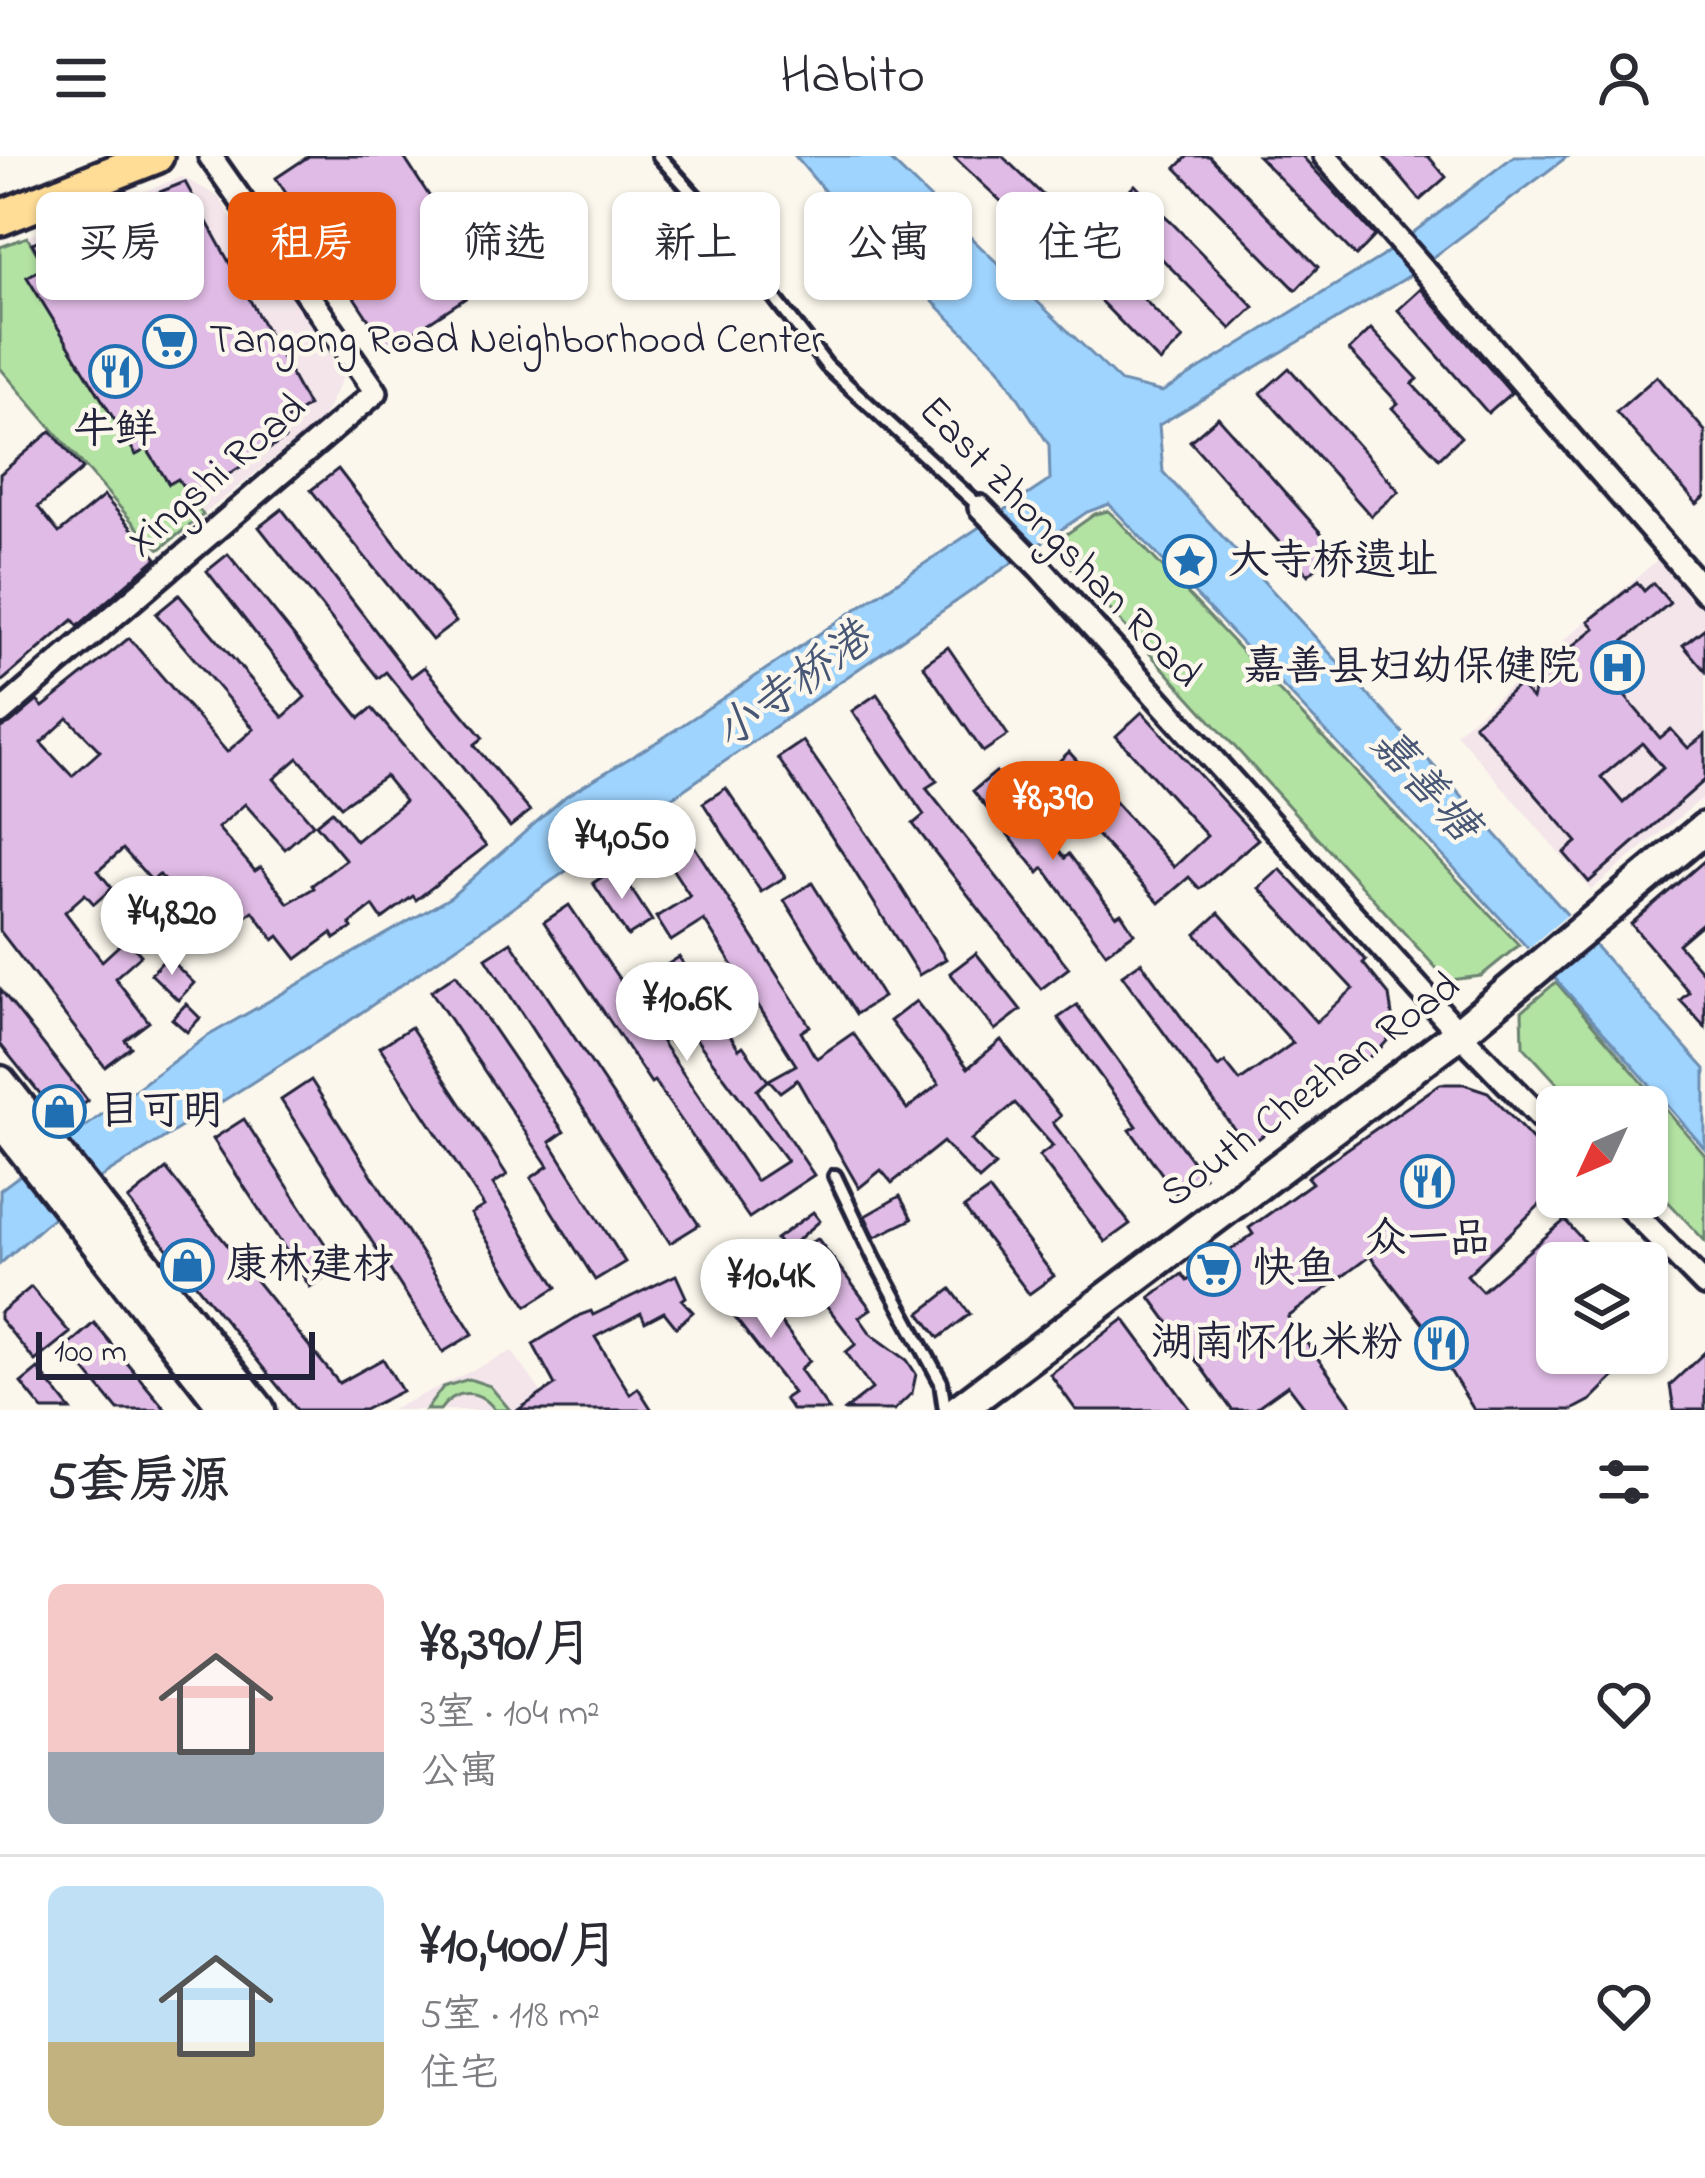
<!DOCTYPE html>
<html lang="zh">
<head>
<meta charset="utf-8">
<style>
  :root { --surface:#fff; --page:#f2f2f3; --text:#2b2b33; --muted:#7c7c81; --line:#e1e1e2; --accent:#ea580c }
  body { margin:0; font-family:"Indie Flower","LXGW WenKai TC",sans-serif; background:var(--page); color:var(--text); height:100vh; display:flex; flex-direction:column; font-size:45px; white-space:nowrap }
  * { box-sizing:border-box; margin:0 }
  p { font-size:39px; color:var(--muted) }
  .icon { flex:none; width:66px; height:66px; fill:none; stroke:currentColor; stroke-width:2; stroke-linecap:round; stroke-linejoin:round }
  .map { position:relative; height:1254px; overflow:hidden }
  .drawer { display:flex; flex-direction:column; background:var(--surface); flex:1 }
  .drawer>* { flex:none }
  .top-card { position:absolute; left:36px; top:36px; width:1635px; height:108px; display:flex; gap:24px }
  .needle { width:78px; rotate:226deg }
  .buttons { position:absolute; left:1536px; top:930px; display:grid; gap:24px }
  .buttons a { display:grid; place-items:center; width:132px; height:132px; border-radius:18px; background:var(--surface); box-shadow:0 3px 9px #0004; font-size:60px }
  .scale { position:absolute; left:36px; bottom:30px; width:279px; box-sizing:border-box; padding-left:12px; border:6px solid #22223b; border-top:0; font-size:33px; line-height:42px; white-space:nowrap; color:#22223b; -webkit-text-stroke:9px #fbf7ec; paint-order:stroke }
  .price { position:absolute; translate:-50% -102px; padding:0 27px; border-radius:42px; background:#fff; color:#222; font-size:39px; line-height:78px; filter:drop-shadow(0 3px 6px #0008) }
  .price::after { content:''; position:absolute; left:50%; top:72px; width:36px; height:27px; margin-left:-18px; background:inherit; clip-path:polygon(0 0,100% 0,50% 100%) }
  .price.on { background:var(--accent); color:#fff }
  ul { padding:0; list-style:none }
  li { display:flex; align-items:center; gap:36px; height:300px; padding:0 48px }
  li+li { border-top:3px solid var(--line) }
  li span { display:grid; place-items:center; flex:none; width:336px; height:240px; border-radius:18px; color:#555 }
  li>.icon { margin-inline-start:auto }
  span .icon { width:144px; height:144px; fill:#fffc; stroke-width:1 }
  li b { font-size:51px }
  h2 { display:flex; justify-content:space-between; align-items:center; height:144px; padding:0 48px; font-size:51px }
  .tag { padding:0 42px; border-radius:18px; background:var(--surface); box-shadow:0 3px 9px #0004; font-size:42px; line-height:108px }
  .tag.on { background:var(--accent); color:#fff }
  header { display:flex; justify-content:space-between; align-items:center; height:156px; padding:0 48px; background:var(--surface); font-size:54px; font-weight:600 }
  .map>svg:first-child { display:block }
</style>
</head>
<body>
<header><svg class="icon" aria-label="menu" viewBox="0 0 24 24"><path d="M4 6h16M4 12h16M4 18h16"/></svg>Habito<svg class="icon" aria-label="person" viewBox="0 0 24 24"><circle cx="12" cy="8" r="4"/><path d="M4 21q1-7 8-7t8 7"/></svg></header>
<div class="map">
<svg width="1705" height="1254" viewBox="0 0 1705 1254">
  <rect width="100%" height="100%" fill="#fbf7ec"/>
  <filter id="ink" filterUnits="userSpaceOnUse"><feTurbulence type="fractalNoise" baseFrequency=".00833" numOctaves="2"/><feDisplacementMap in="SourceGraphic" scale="24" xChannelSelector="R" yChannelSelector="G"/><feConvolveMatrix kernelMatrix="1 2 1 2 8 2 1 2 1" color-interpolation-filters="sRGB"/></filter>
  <g filter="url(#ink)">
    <g fill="#f3e5ea">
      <polygon points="182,21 219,41 240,77 249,72 343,221 321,265 160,393 142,377 0,212 0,91"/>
      <polygon points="1663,399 1705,447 1705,640 1591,734 1456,577"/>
      <polygon points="512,1195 554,1254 391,1254"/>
    </g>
    <g fill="#b3e3a3" stroke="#6a826f" stroke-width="3">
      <polygon points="27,81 45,111 27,121 136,298 147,293 168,327 178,323 203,359 160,393 142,377 0,212 0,91"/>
      <polygon points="1108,355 1119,365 1519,789 1481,820 1451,824 1438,814 1051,389 1095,358"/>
      <polygon points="1556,826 1705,999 1705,1085 1647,1023 1647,951 1579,951 1523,890 1522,855"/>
      <path d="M469,1223L490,1230L510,1254H495C479,1232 456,1232 440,1254H426L443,1231Z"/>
    </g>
    <path fill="#9fd4fe" stroke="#6d8db0" stroke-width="3" d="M795,0H886L1121,226L1162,236L1381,101L1514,0H1568L1406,122L1159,269L1163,316L1466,645L1705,913V993C1515,770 1311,560 1109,348L1087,356L1016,404L339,872L92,1027L0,1108V1034L206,881L451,741L566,640L660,584L1050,324L1049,289L999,212L832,44Z"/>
    <polygon fill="#fbf7ec" points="1572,755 1598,784 1551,824 1525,795"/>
    <g fill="#e0bbe5" stroke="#22223b" stroke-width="3" fill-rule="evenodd">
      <polygon points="309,0 403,0 487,128 388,193 276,22"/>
      <polygon points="953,0 1002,0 1045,41 1022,65"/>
      <polygon points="1188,0 1209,0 1318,111 1296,134 1176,12"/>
      <polygon points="1258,0 1302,0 1375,80 1356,100"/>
      <polygon points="1383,0 1428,0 1446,21 1420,44"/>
      <polygon points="185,26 308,250 277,270 285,283 191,342 178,323 169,328 147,293 136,299 27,121 45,111 32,87"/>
      <polygon points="1135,29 1254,151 1231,173 1112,52"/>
      <polygon points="1064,62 1183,183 1160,206 1041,84"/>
      <polygon points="1421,133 1511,237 1488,257 1398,154"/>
      <polygon points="1371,173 1418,223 1412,228 1461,281 1439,302 1392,252 1398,247 1349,194"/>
      <polygon points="1289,212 1399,335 1371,360 1261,237"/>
      <polygon points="1657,220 1705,275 1705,341 1697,348 1616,256"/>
      <polygon points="1218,261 1336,394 1308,419 1190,285"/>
      <polygon points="51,275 83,313 38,351 59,377 104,340 157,402 78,470 73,464 0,527 0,318"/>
      <polygon points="338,313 456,466 432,484 311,334"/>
      <polygon points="282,353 411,521 424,511 483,582 474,589 530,655 510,671 386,516 378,522 259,371"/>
      <path d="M228,398L360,562L372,552L486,690L416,744L413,740L382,763L373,750L350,768L352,772L335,783L332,777L297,803L279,780L274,784L253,755L242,763L235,754L228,760L202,733L186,748L159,719L152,725L123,693L98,715L112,732L94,748L85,738L65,756L102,805L126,783L141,799L115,822L149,866L125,884L131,891L105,911L0,775V572L10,568L37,545L43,551L129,482L227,596L254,573L156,458L179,439L283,561L305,541L207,415ZM68,562L100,595L72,620L41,587ZM298,602L341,650L385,620L405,645L356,685L332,655L316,668L346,704L312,729L314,732L288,747L261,711L255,715L218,672L245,648L285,693L313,668L274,623Z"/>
      <path d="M1637,426L1644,435L1653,427L1670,447L1597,507L1660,582L1671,573L1688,592L1705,579V624L1589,726L1564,697L1577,686L1474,568L1519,529L1532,543L1538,519L1595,472L1589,465ZM1642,587L1663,612L1623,647L1601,621Z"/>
      <polygon points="1705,472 1705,515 1683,489"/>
      <polygon points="948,491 1008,579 983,596 923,509"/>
      <polygon points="877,538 937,625 926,632 1069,812 1041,833 913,668 924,659 852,555"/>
      <polygon points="1142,556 1258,683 1200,733 1189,721 1159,747 1043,620 1069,596 1174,711 1207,680 1116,580"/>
      <polygon points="803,585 874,688 946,803 919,819 848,705 778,602"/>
      <polygon points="996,616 1065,702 1069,698 1116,760 1121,757 1134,777 1106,797 1044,712 1039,717 973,635"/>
      <polygon points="726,632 785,721 761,736 703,647"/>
      <polygon points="678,665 810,870 801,876 814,899 817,902 853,877 907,953 939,928 890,865 916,845 968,912 1001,884 1061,960 1053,967 1130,1068 1105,1086 1039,1000 1053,990 1015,947 971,984 995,1010 979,1024 943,986 892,1027 881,1014 859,1032 797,924 780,936 769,924 796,909 704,764 671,785 656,761 690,740 652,682"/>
      <polygon points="1705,704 1705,765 1678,788 1705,819 1705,871 1680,844 1689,836 1631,768"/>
      <polygon points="617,711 652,765 628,780 593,727"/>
      <polygon points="1280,713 1366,804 1363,807 1389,839 1393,866 1387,885 1379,894 1247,991 1122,819 1141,806 1218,911 1225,906 1240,925 1293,887 1196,778 1219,757 1316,866 1353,833 1259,732"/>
      <polygon points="812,727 883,841 856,858 784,744"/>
      <polygon points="569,749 756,1025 787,1005 701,890 653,818 679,801 739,893 743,890 768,925 757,934 814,1019 749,1062 654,925 651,927 544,766"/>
      <polygon points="511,786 699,1069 670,1087 486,802"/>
      <polygon points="976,797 1021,854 995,874 950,817"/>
      <polygon points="167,801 194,827 178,844 151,818"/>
      <polygon points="456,818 564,976 550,986 625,1106 595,1124 531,1022 548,1010 431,835"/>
      <polygon points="0,833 88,945 62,965 0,888"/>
      <polygon points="186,848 200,862 187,876 172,863"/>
      <polygon points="1077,849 1204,1021 1178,1040 1130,974 1137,970 1058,862"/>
      <polygon points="411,871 507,1019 493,1028 557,1131 527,1150 471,1058 484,1050 380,891"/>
      <polygon points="311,924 473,1178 443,1196 281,944"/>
      <polygon points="1440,928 1464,928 1488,936 1557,1010 1557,1032 1467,1119 1482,1135 1565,1064 1603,1107 1557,1107 1557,1197 1638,1197 1591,1244 1572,1254 1474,1254 1429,1180 1431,1178 1370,1100 1288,1161 1355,1254 1307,1254 1288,1229 1253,1254 1232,1254 1150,1141 1182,1118 1187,1125 1253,1078 1249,1072 1312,1027 1307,1021"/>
      <polygon points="244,963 340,1111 310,1131 213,983"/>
      <polygon points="166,1013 339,1227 383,1203 402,1235 364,1254 297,1254 128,1044"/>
      <polygon points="989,1034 1054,1120 1029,1138 964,1052"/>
      <polygon points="900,1040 912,1063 875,1081 865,1060"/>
      <polygon points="813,1056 820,1065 785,1095 776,1083"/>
      <polygon points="818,1083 871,1153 859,1161 871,1178 907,1204 916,1218 912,1237 894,1254 845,1254 872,1233 846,1196 856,1188 787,1098"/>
      <polygon points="742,1115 810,1205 800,1213 829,1254 792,1254 784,1243 793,1237 715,1136"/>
      <polygon points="676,1119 686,1141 682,1144 693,1156 676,1171 664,1156 645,1166 641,1157 595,1181 630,1238 638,1232 652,1254 518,1254 555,1229 533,1188 580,1159 591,1155 593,1159"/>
      <polygon points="31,1131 70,1177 35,1205 0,1163 0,1157"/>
      <polygon points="951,1133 970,1158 939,1182 920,1157"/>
      <polygon points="1124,1163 1191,1254 1076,1254 1050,1218"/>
      <polygon points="94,1167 166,1254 118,1254 66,1191"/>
      <polygon points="1705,1196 1705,1254 1674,1254 1670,1229"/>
      <polygon points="38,1213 71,1254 43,1254 21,1227"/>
    </g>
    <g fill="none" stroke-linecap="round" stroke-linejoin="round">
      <defs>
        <g id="lane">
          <polyline points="659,0 703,49 827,210 980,351"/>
          <polyline points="835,1020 874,1102 941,1226 945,1254"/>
        </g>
        <g id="street">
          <polyline points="1325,0 1705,436"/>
          <polyline points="980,351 1041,413 1459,877 1557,978"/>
          <polyline points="0,557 376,236 210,0"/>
          <polyline points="1619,1041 1705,1129"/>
        </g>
        <g id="secondary">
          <polyline points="0,926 259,1254"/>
          <polyline points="0,963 227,1254"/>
          <polyline points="959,1254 1459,877 1705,672"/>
        </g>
        <polyline id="primary" points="0,62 156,0"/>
      </defs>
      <use href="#lane" stroke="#22223b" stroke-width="20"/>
      <use href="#street" stroke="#22223b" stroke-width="30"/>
      <use href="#secondary" stroke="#22223b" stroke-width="39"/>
      <use href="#primary" stroke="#22223b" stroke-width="42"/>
      <use href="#lane" stroke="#fbf7ec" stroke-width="10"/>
      <use href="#street" stroke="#fbf7ec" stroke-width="21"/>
      <use href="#secondary" stroke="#fbf7ec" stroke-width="30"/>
      <use href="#primary" stroke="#ffdd96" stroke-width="33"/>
    </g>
  </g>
  <defs>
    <symbol id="supermarket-ring" viewBox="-11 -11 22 22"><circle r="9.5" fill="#fbf7ec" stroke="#1f6fb2" stroke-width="1.5"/><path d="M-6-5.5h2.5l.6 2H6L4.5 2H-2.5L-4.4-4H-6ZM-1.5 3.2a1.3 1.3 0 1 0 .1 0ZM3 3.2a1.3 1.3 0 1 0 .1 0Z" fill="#1f6fb2"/></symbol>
    <symbol id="restaurant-ring" viewBox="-11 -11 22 22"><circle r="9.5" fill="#fbf7ec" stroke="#1f6fb2" stroke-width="1.5"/><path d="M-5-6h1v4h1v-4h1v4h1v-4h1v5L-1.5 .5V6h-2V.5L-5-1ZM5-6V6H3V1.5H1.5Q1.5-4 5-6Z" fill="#1f6fb2"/></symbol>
    <symbol id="sight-ring" viewBox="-11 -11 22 22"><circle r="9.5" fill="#fbf7ec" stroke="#1f6fb2" stroke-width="1.5"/><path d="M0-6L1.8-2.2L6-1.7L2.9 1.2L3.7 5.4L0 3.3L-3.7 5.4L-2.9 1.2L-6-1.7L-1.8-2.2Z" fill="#1f6fb2"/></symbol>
    <symbol id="hospital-ring" viewBox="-11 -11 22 22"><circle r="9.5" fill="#fbf7ec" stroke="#1f6fb2" stroke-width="1.5"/><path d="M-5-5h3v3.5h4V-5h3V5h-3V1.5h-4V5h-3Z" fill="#1f6fb2"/></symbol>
    <symbol id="shop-ring" viewBox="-11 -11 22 22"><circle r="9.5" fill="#fbf7ec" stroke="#1f6fb2" stroke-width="1.5"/><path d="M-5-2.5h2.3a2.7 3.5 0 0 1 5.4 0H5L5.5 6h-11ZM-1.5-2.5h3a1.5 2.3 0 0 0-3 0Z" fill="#1f6fb2"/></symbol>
  </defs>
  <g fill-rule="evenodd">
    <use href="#supermarket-ring" x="140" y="156" width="59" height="59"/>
    <use href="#restaurant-ring" x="86" y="186" width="59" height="59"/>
    <use href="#sight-ring" x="1160" y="376" width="59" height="59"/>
    <use href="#hospital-ring" x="1588" y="482" width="59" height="59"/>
    <use href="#shop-ring" x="30" y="926" width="59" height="59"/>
    <use href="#restaurant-ring" x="1398" y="996" width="59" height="59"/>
    <use href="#shop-ring" x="158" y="1080" width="59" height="59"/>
    <use href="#supermarket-ring" x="1184" y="1084" width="59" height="59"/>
    <use href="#restaurant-ring" x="1412" y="1158" width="59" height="59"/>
  </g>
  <g text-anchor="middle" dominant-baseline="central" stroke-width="9" stroke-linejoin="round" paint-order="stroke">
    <g font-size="42" fill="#22223b" stroke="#fbf7ec" text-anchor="start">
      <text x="209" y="185">Tangong Road Neighborhood Center</text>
      <text x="115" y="275" text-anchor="middle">牛鲜</text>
      <text x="1228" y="406">大寺桥遗址</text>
      <text x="1579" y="512" text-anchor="end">嘉善县妇幼保健院</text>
      <text x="98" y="956">目可明</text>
      <text x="1428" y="1084" text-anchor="middle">众一品</text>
      <text x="226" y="1110">康林建材</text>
      <text x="1253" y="1114">快鱼</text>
      <text x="1403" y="1188" text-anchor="end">湖南怀化米粉</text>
    </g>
    <g font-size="42" fill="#22223b" stroke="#fbf7ec">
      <text transform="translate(217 320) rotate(-41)">Xingshi Road</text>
      <text transform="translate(1059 387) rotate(46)">East Zhongshan Road</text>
      <text transform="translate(1311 935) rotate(-37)">South Chezhan Road</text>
    </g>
    <g font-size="45" font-style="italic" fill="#485776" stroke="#fbf7ec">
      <text transform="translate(794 532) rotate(-36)">小寺桥港</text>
      <text transform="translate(1423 630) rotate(48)">嘉善塘</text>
    </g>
  </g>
</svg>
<div class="buttons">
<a><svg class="needle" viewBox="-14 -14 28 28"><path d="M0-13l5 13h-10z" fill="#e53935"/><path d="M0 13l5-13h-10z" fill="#7c7c81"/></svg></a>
<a><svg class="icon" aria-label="layers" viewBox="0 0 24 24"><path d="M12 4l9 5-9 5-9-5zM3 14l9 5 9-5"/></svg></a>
</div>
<div class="scale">100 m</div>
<b class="price on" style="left:1053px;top:707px">¥8,390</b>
<b class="price" style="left:622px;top:746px">¥4,050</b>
<b class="price" style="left:172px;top:822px">¥4,820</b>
<b class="price" style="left:687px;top:908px">¥10.6K</b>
<b class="price" style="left:771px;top:1185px">¥10.4K</b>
<div class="top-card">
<a class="tag">买房</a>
<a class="tag on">租房</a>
<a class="tag">筛选</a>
<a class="tag">新上</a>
<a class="tag">公寓</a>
<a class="tag">住宅</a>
</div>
</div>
<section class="drawer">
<h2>5套房源<svg class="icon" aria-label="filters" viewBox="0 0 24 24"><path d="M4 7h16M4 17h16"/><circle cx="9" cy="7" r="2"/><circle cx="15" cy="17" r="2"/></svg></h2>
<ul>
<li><span style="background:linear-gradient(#f6c9c9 70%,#9aa5b1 0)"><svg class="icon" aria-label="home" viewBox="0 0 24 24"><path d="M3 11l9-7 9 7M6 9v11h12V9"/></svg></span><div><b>¥8,390/月</b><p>3室 · 104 m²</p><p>公寓</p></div><svg class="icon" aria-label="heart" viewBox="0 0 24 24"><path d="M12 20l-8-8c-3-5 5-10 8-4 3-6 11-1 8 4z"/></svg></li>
<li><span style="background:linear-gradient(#bfe0f5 65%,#c2b280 0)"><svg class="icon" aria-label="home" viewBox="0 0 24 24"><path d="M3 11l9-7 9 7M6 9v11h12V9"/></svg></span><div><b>¥10,400/月</b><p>5室 · 118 m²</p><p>住宅</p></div><svg class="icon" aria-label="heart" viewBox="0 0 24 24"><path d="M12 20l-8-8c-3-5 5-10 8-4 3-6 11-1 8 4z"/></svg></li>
</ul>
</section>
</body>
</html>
